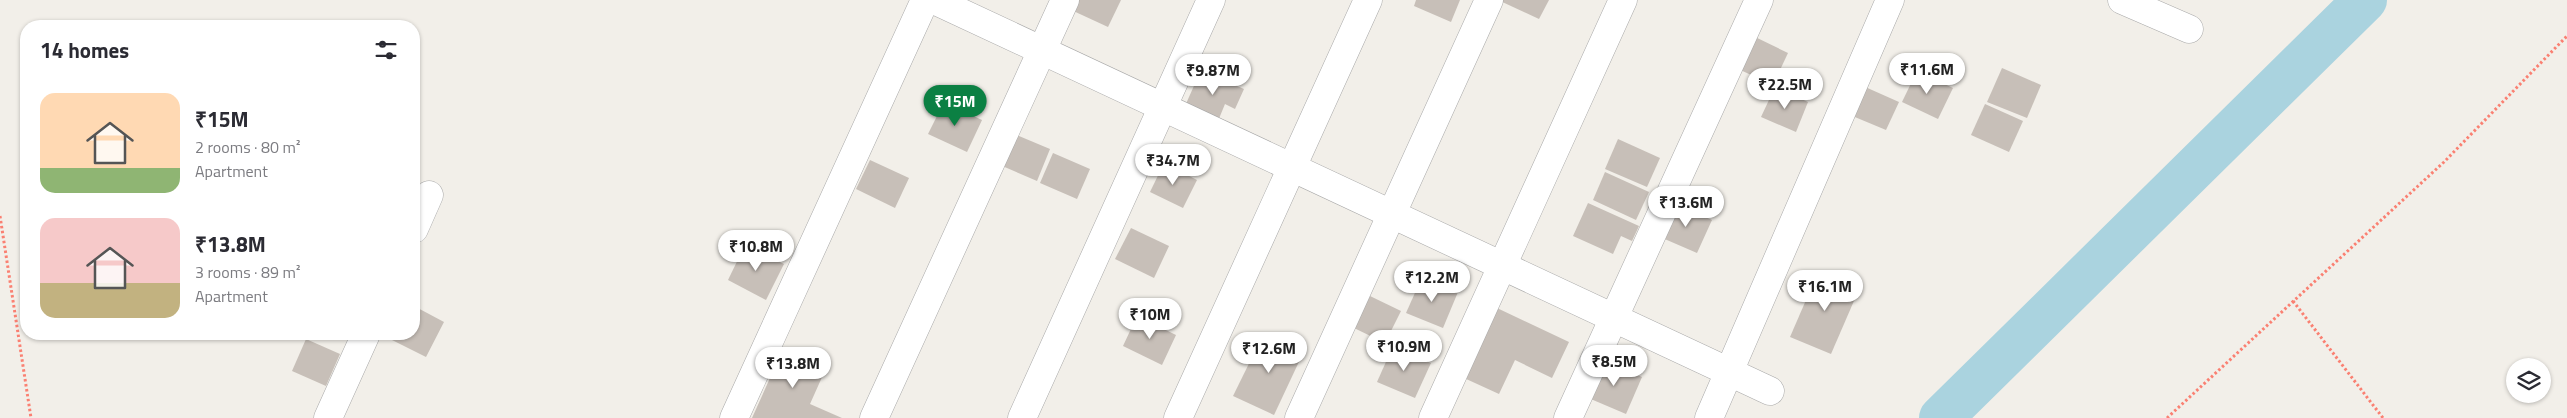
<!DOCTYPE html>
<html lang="en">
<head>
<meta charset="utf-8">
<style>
  :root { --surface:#fff; --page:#f7f7f7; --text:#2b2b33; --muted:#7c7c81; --accent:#0b8043 }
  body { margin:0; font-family:"Titillium Web",sans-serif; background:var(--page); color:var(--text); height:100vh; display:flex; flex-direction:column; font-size:19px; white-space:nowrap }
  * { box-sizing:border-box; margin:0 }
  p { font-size:16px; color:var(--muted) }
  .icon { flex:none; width:28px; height:28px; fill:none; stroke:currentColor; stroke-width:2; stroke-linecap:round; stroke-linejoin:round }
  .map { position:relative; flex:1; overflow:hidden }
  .drawer { position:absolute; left:20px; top:20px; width:400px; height:320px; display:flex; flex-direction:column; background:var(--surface); border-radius:20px; box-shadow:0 1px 4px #0004 }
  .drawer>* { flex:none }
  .buttons { position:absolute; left:2506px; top:358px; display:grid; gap:10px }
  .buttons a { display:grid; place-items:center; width:45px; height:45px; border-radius:50%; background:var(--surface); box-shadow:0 1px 4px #0004; font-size:25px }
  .price { position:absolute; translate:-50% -42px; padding:0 11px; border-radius:18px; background:#fff; color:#222; font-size:16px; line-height:32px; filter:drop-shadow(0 1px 2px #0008) }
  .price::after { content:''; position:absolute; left:50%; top:30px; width:15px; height:11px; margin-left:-8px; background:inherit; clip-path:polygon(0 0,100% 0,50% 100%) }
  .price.selected { background:var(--accent); color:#fff }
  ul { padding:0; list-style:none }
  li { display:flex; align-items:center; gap:15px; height:125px; padding:0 20px }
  li span { display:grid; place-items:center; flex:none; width:140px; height:100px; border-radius:15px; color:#555 }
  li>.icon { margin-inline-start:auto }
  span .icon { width:60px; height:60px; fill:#fffc; stroke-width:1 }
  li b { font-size:21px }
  h2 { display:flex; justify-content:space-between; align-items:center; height:60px; padding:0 20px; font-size:21px }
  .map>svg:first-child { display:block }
</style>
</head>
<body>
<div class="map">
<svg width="2567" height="418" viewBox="0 0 2567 418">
  <rect width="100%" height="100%" fill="#f2efe9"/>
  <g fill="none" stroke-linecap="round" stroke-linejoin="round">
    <polyline stroke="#aad3df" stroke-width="44" points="1941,418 2365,0"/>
  </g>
  <g fill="#c7bfb8">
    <polygon points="1073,0 1121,0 1108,27 1069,9"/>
    <polygon points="1416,0 1460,0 1451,22 1414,6"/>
    <polygon points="1498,0 1549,0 1539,19"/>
    <polygon points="1751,35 1788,53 1773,85 1736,68"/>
    <polygon points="2002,68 2041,85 2027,118 1987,102"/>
    <polygon points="1201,70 1244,89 1235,109 1225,104 1218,121 1185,106"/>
    <polygon points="1917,71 1953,88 1938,119 1902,102"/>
    <polygon points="1863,86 1899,102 1886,130 1850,115"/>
    <polygon points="1775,87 1808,102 1796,132 1761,117"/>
    <polygon points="944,102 982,120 967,152 928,134"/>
    <polygon points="1985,104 2023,121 2009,152 1971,135"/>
    <polygon points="1014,134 1050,149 1037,181 1000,165"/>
    <polygon points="1618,139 1660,158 1647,187 1605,169"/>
    <polygon points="1053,153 1090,169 1077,199 1040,183"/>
    <polygon points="870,160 909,178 895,208 856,189"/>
    <polygon points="1164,163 1197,180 1183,208 1150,192"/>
    <polygon points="1605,172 1649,192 1636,220 1593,200"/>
    <polygon points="1588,203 1639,226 1632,241 1621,236 1613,254 1573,236"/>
    <polygon points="1675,203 1712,220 1697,253 1660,237"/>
    <polygon points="1131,228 1169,246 1154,278 1115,259"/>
    <polygon points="745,245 784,264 766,300 728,280"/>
    <polygon points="1819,270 1860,287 1831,354 1790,337"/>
    <polygon points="1422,277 1458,292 1443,328 1406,313"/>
    <polygon points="1370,296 1401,311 1385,343 1354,328"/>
    <polygon points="414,306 444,322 426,357 388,338 391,334 414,334"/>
    <polygon points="1497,308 1569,342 1552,378 1515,360 1499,394 1464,378"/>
    <polygon points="1137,316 1176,335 1162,365 1123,346"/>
    <polygon points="1264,333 1304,351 1274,415 1233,396"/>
    <polygon points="306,339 340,354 326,386 292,371"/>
    <polygon points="1393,346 1431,363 1415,398 1377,382"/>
    <polygon points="784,347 827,366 810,404 842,418 752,418"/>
    <polygon points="1603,360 1642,377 1626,414 1586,397"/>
  </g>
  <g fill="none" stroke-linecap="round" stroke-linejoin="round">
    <defs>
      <g id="minor">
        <polyline points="934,0 1770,391"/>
        <polyline points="2122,0 2189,29"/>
        <polyline points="414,229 429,195"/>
        <polyline points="328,418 366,334"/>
        <polyline points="734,418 925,0"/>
        <polyline points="874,418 1065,0"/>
        <polyline points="1022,418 1211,0"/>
        <polyline points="1178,418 1368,0"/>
        <polyline points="1299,418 1489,0"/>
        <polyline points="1433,418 1623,0"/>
        <polyline points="1568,418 1759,0"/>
        <polyline points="1709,418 1890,0"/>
      </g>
    </defs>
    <use href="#minor" stroke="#a9a9a9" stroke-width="29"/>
    <g stroke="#fa8072" stroke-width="3" stroke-dasharray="2.5 2.5" stroke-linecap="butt">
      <polyline points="0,216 31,418"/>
      <polyline points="2293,301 2383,418"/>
      <polyline points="2167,418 2444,162 2567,36"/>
    </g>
    <use href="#minor" stroke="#fff" stroke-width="28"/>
  </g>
</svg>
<div class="buttons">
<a><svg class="icon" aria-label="layers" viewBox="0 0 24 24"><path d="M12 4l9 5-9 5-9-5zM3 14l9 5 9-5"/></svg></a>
</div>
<b class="price" style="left:1927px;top:95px">₹11.6M</b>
<b class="price" style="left:1213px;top:96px">₹9.87M</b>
<b class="price" style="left:1785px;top:110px">₹22.5M</b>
<b class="price selected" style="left:955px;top:127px">₹15M</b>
<b class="price" style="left:1173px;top:186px">₹34.7M</b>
<b class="price" style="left:1686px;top:228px">₹13.6M</b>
<b class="price" style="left:756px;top:272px">₹10.8M</b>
<b class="price" style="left:1432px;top:303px">₹12.2M</b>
<b class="price" style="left:1825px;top:312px">₹16.1M</b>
<b class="price" style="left:1150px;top:340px">₹10M</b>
<b class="price" style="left:1404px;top:372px">₹10.9M</b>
<b class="price" style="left:1269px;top:374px">₹12.6M</b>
<b class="price" style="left:1614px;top:387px">₹8.5M</b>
<b class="price" style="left:793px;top:389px">₹13.8M</b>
<section class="drawer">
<h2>14 homes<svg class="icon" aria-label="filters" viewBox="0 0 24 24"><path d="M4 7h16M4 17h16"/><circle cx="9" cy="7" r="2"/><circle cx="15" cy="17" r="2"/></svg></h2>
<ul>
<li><span style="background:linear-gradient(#ffd9b3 75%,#8fb573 0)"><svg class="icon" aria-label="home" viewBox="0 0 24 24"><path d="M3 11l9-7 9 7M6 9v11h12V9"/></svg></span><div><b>₹15M</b><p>2 rooms · 80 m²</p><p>Apartment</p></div></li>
<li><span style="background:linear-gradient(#f6c9c9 65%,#c2b280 0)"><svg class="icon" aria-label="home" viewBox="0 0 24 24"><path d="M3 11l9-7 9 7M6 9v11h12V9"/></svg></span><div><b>₹13.8M</b><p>3 rooms · 89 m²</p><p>Apartment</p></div></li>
</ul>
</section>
</div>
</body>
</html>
